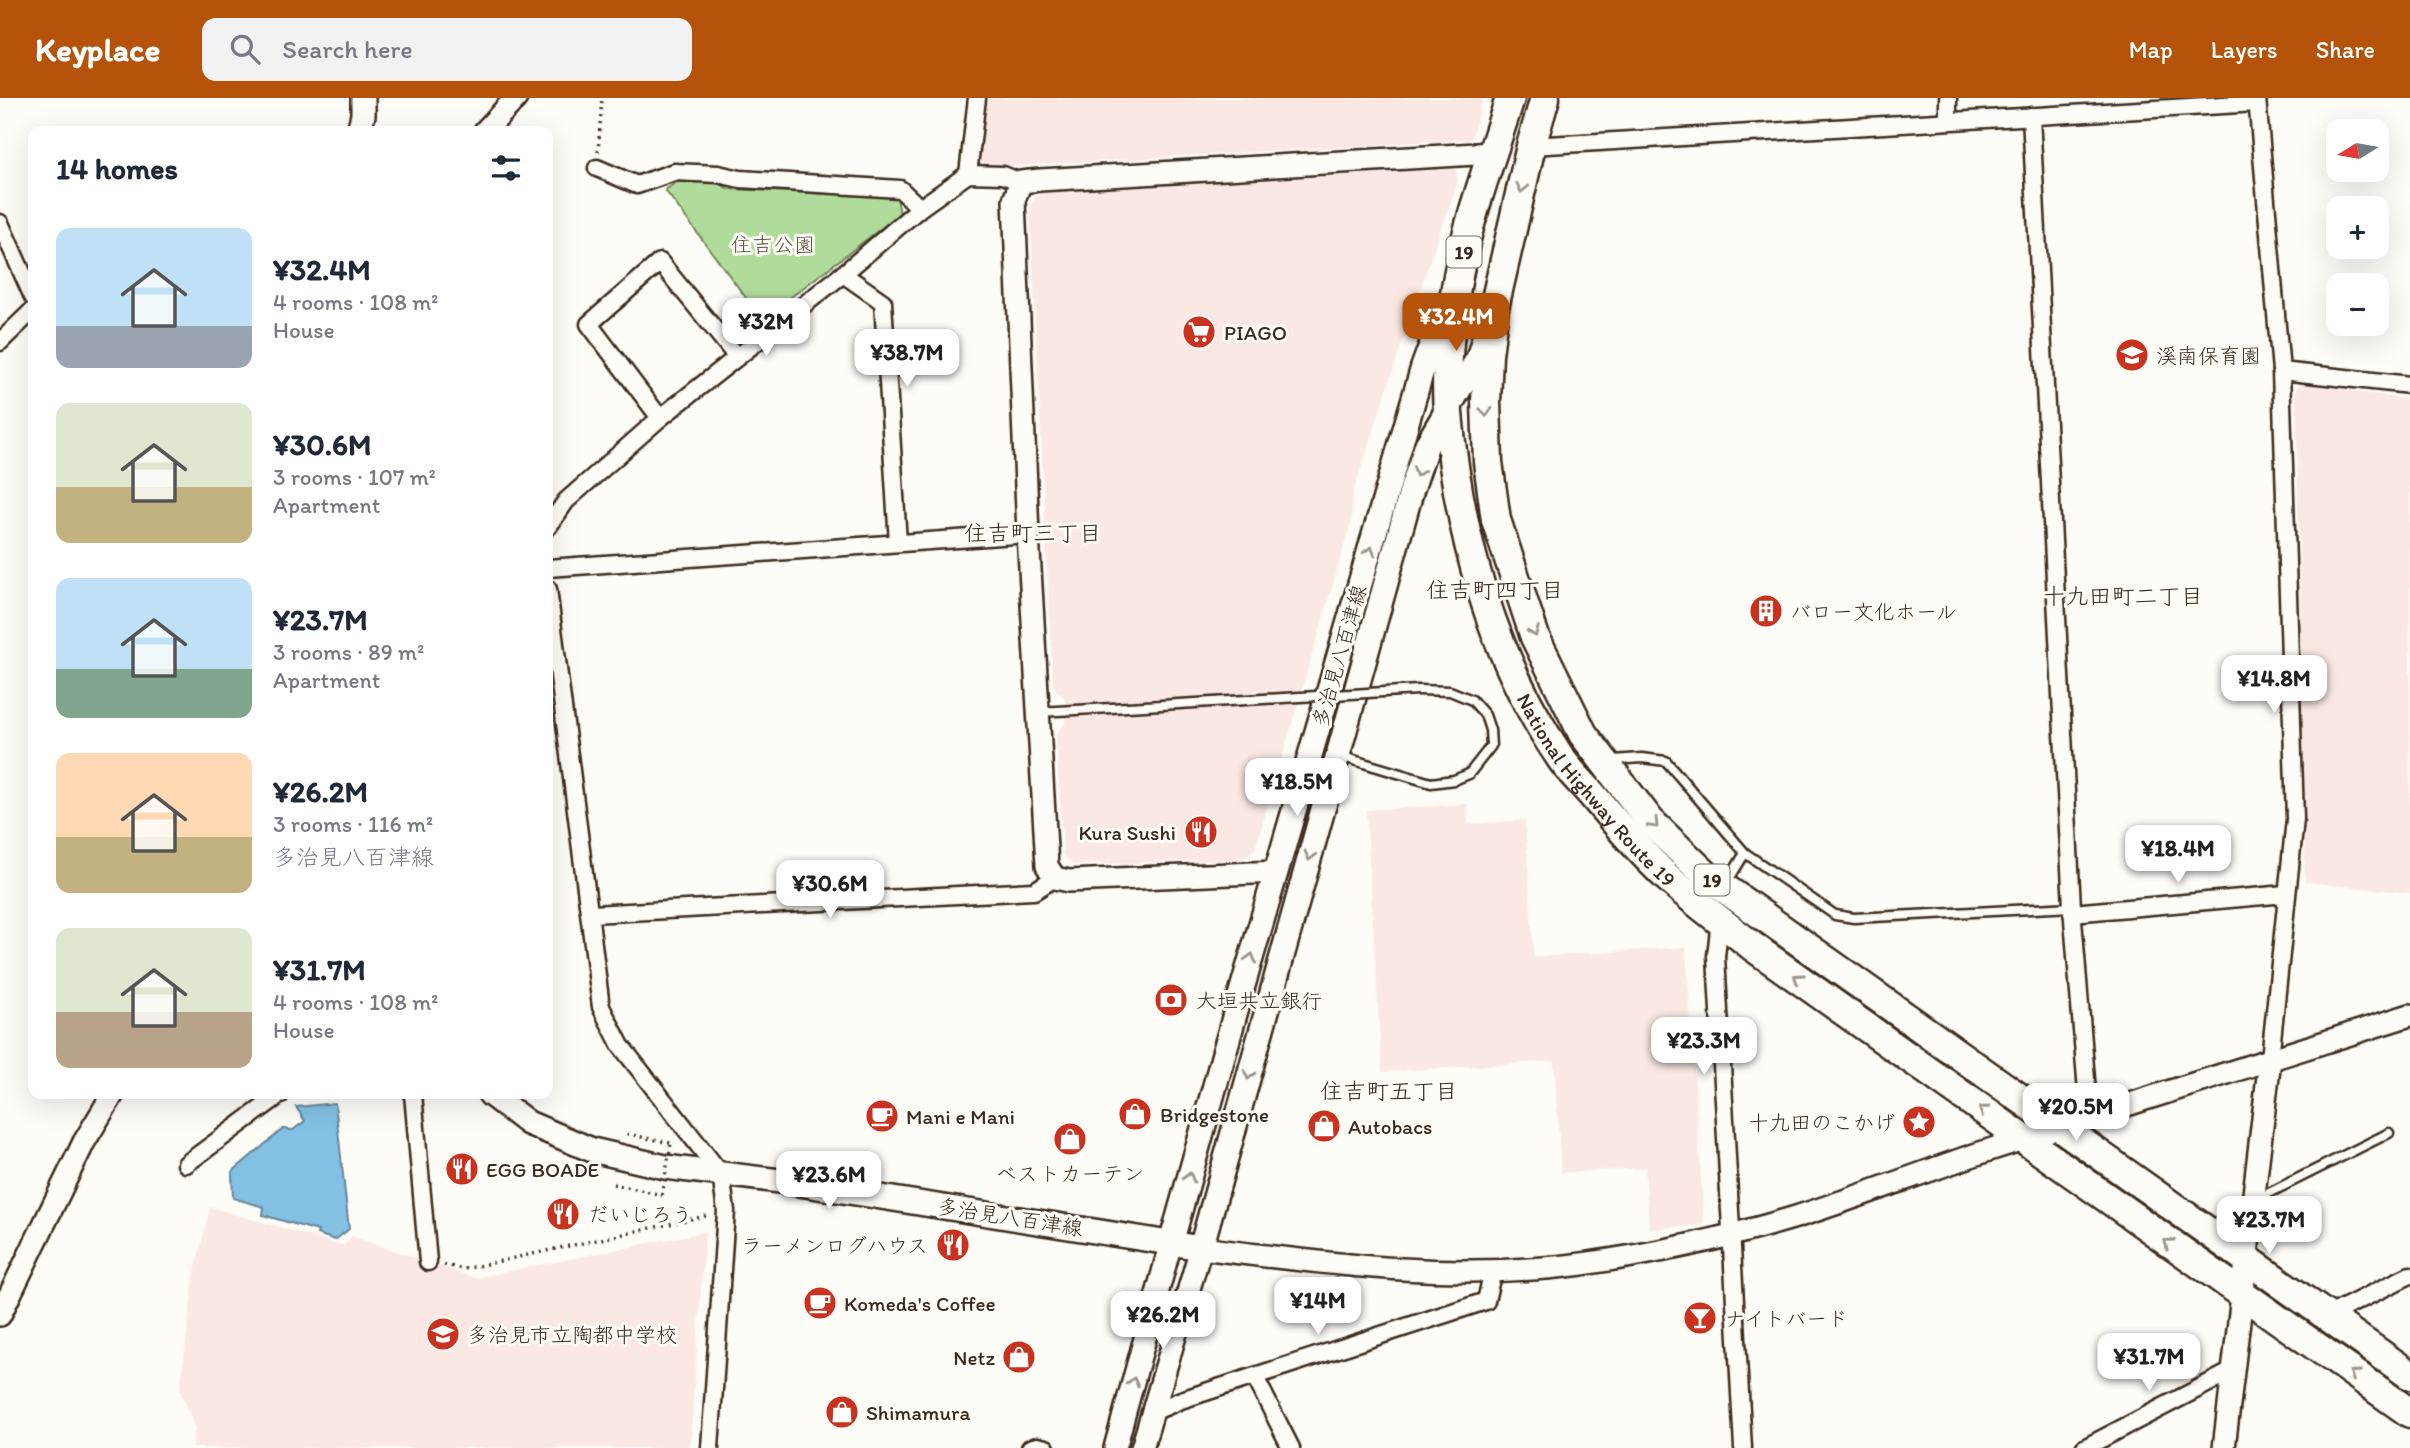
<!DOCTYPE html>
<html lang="en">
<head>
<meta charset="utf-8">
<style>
  :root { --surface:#fff; --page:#f2f2f3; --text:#1f2937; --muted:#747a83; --accent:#b45309 }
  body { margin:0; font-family:Itim,"Klee One",sans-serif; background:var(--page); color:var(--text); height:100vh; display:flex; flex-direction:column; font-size:26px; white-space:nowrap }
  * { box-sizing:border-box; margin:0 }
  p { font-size:23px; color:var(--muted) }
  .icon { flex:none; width:38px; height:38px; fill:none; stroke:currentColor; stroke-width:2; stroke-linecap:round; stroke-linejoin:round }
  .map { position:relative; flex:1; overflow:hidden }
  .side { position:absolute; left:28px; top:28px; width:525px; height:973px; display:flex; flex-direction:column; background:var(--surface); border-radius:14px; box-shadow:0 7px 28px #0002 }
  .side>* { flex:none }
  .needle { width:46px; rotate:259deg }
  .tools { position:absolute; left:2326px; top:21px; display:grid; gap:14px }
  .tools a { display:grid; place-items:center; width:63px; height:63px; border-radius:14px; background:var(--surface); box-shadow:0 7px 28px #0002; font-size:35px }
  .price { position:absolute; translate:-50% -60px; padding:0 16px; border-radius:14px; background:#fff; color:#222; font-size:23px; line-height:46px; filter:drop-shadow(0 2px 4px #0008) }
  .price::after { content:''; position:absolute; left:50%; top:42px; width:21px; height:16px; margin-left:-10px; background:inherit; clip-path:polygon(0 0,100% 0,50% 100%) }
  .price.selected { background:var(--accent); color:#fff }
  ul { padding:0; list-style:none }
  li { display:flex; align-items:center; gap:21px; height:175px; padding:0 28px }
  li span { display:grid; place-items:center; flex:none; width:196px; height:140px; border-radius:14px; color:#555 }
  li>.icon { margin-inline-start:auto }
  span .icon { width:84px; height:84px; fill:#fffc; stroke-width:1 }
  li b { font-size:30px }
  h2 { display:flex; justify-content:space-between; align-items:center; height:84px; padding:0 28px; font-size:30px }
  header { display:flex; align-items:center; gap:42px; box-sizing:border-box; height:98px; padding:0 35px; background:var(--accent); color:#fff }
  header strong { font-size:33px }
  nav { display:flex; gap:38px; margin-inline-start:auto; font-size:24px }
  .search { width:490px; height:63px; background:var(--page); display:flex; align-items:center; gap:18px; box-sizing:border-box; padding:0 24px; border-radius:14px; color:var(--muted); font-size:26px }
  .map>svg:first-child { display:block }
</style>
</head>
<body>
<header>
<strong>Keyplace</strong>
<div class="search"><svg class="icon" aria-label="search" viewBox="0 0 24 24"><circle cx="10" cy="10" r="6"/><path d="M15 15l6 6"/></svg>Search here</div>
<nav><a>Map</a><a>Layers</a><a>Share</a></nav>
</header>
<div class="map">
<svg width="2410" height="1350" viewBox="0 0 2410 1350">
  <rect width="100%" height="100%" fill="#fdfcf7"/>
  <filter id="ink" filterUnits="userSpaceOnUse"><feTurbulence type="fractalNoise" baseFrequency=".0143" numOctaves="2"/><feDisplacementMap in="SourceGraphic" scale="14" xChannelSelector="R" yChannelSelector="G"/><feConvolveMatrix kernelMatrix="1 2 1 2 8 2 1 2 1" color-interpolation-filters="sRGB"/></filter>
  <g filter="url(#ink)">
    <g fill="#fbe8e3">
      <polygon points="986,0 1483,0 1471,41 982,70 978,62"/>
      <polygon points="1455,71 1458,83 1415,205 1353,395 1351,425 1255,751 1243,761 1074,767 1063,757 1056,637 1065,625 1065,600 1053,589 1030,108 1040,95"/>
      <polygon points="2302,285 2410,302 2410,795 2305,784 2296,289"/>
      <polygon points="1467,706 1468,726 1525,722 1534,859 1686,849 1704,1127 1649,1131 1645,1070 1561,1075 1554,963 1382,974 1366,712"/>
      <polygon points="210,1109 344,1148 352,1138 475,1180 705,1134 690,1350 192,1350 195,1330 180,1292 195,1172"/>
    </g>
    <polygon fill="#b0dc9b" stroke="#76835c" stroke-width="2" points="716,82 728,91 897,99 900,116 762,221 665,92 677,84"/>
    <polygon fill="#83c0e3" stroke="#668494" stroke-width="2" points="335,1005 349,1131 335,1142 317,1136 318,1133 263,1117 264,1109 233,1100 232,1074 283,1031 293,1032 305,1023 296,1009"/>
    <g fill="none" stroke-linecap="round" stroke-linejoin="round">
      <defs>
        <g id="service">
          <polyline points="1038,614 1094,611"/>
          <polyline points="1340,658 1431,685 1454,682 1469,676 1491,648 1490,632 1485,617 1472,602 1450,593 1418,592"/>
          <polyline points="1613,662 1642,660 1666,663 1745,755 1835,817 1854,820 2072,809"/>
          <polyline points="1726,786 1745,755"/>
          <polyline points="2257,1101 2389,1035"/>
        </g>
        <g id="minor">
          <polyline points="2257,0 2281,273 2295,721 2270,961"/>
          <polyline points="2031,18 2072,809 2089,1018"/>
          <polyline points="1948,23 1948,0"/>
          <polyline points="1531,48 2257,5"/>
          <polyline points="597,70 637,87 674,74 718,76 740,81 900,91 920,110"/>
          <polyline points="968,76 977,0"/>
          <polyline points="0,125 33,199"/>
          <polyline points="843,176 883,204 898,445"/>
          <polyline points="0,244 33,212"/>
          <polyline points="2281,273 2410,287"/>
          <polyline points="660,320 589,226 660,164 737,259"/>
          <polyline points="548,429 566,403 660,320 843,176 920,110 968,76 1003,77 1021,84"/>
          <polyline points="548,470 1028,436"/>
          <polyline points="548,491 601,909 621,948 721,1076 726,1113 710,1350"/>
          <polyline points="2072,815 2286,796"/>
          <polyline points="591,816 1034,793 1055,780"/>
          <polyline points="1720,822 1716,858 1743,1350"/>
          <polyline points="413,996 428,1164"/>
          <polyline points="186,1066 281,996"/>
          <polyline points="2327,1218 2410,1177"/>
          <polyline points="1255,1279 1291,1350"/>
          <polyline points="1153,1314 1181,1302 1486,1203 1493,1172"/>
          <polyline points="1030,1350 1037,1348 1046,1350"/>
          <polyline points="2084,1350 2232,1273"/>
        </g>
        <g id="tertiary">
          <polyline points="485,33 516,0"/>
          <polyline points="1277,774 1069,783 1055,780 1047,768 1028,436 1014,102 1021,84 1040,82 1493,55"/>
          <polyline points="0,1217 84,1044 113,996"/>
          <polyline points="1115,1350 1171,1145"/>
          <path d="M1142,1350L1201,1150C1328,1166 1454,1183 1582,1166C1655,1156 1726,1140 1796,1119C1856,1100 1915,1077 1974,1057C2119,1009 2264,963 2410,917"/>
          <polyline points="2224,1350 2270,961"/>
        </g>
        <g id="secondary">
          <polyline points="359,33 363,17 363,0"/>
          <polyline points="490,996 528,1025 592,1052 665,1069 780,1083 1201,1150 1412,391 1427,346 1478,260 1484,240"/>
          <polyline points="1171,1145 1240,898 1423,269 1447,204"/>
        </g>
        <g id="trunk">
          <path id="s1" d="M1510,0C1492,59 1469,117 1458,178C1450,222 1445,270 1448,315C1458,434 1492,559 1560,659C1569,673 1583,686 1594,699C1618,728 1642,756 1669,781C1695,805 1724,825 1752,848L2410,1315"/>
          <polyline points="1545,0 1531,48 1494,210 1488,257 1486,304 1488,364 1496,422 1535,539 1583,636 1650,723 1707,778 2410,1277"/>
        </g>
      </defs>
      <use href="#service" stroke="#3b2a1e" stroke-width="13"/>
      <use href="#minor" stroke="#3b2a1e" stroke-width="21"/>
      <use href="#tertiary" stroke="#3b2a1e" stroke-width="26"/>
      <use href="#secondary" stroke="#3b2a1e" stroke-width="28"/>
      <use href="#trunk" stroke="#3b2a1e" stroke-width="33"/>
      <g stroke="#3b2a1e" stroke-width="3.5" stroke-dasharray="2 5" stroke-linecap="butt">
        <polyline points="598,54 602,0"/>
        <polyline points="627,1036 671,1045"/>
        <polyline points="613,1086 662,1097"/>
        <polyline points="444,1167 464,1171 710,1117"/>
      </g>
      <use href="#service" stroke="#fdfcf7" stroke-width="8"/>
      <use href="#minor" stroke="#fdfcf7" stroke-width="16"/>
      <use href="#tertiary" stroke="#fdfcf7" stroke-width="21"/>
      <use href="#secondary" stroke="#fdfcf7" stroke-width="23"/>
      <use href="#trunk" stroke="#fdfcf7" stroke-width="28"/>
      <defs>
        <polyline id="service-bridge" points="1094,611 1418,592"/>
      </defs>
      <use href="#service-bridge" stroke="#3b2a1e" stroke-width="13" stroke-linecap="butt"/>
      <polyline stroke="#3b2a1e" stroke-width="3.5" stroke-dasharray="2 5" stroke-linecap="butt" points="662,1097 671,1045"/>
      <use href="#service-bridge" stroke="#fdfcf7" stroke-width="8"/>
    </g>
    <defs><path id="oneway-chevron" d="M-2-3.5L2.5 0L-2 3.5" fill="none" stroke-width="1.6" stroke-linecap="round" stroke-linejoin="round" transform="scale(1.75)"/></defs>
    <g stroke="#9c938a">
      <use href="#oneway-chevron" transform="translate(1522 90) rotate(103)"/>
      <use href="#oneway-chevron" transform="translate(1486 314) rotate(88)"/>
      <use href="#oneway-chevron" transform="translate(1418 374) rotate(109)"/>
      <use href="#oneway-chevron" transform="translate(1370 453) rotate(-74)"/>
      <use href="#oneway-chevron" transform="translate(1534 534) rotate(68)"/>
      <use href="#oneway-chevron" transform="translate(1654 726) rotate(46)"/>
      <use href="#oneway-chevron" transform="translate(1310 758) rotate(105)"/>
      <use href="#oneway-chevron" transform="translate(1251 860) rotate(-73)"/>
      <use href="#oneway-chevron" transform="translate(1798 880) rotate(-145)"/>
      <use href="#oneway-chevron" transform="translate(1249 977) rotate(105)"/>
      <use href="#oneway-chevron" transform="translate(1983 1012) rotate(-145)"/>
      <use href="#oneway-chevron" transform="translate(1189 1079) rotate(-75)"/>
      <use href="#oneway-chevron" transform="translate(2168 1145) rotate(-144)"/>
      <use href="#oneway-chevron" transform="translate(2354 1276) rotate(-145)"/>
      <use href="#oneway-chevron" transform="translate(1133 1284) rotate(-75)"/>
    </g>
  </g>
  <defs>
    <symbol id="supermarket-disc" viewBox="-11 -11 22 22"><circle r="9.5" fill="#c8321e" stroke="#fdfcf7"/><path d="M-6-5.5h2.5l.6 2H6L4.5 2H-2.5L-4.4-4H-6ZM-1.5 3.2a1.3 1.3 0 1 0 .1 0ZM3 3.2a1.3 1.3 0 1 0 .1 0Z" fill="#fff"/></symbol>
    <symbol id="school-disc" viewBox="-11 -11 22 22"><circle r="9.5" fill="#c8321e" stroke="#fdfcf7"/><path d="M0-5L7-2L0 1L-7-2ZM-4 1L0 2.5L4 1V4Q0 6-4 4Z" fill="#fff"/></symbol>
    <symbol id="building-disc" viewBox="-11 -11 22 22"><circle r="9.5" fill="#c8321e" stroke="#fdfcf7"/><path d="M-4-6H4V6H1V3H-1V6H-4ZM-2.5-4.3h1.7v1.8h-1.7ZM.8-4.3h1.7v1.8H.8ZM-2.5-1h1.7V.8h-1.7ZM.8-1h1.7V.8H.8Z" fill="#fff"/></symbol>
    <symbol id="restaurant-disc" viewBox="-11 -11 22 22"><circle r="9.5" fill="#c8321e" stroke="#fdfcf7"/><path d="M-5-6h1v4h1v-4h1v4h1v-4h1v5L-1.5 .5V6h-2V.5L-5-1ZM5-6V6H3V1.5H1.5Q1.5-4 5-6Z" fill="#fff"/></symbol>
    <symbol id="bank-disc" viewBox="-11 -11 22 22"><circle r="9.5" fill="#c8321e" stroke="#fdfcf7"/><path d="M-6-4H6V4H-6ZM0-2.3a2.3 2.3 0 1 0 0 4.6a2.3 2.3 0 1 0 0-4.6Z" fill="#fff"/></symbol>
    <symbol id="shop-disc" viewBox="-11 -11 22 22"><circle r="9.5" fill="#c8321e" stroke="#fdfcf7"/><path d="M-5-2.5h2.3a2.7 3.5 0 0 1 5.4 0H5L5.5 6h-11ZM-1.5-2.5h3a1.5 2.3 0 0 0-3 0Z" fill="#fff"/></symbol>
    <symbol id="cafe-disc" viewBox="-11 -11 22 22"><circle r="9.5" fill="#c8321e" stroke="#fdfcf7"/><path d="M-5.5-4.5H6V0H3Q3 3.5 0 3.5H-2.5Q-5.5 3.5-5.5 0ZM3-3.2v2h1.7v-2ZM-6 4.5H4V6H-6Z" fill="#fff"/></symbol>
    <symbol id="sight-disc" viewBox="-11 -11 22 22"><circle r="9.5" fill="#c8321e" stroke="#fdfcf7"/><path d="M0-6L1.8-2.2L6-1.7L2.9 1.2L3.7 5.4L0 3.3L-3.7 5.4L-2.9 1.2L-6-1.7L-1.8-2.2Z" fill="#fff"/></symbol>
    <symbol id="bar-disc" viewBox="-11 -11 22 22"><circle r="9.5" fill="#c8321e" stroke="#fdfcf7"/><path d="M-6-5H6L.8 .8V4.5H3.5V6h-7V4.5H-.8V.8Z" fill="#fff"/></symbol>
  </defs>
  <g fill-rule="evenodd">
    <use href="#supermarket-disc" x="1180" y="215" width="38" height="38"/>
    <use href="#school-disc" x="2113" y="238" width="38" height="38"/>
    <use href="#building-disc" x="1747" y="494" width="38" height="38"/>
    <use href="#restaurant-disc" x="1182" y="715" width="38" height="38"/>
    <use href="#bank-disc" x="1152" y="883" width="38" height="38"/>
    <use href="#shop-disc" x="1116" y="997" width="38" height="38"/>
    <use href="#cafe-disc" x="863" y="999" width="38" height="38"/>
    <use href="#sight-disc" x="1900" y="1005" width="38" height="38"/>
    <use href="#shop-disc" x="1305" y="1009" width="38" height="38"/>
    <use href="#shop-disc" x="1051" y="1022" width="38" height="38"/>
    <use href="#restaurant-disc" x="443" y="1052" width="38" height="38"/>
    <use href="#restaurant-disc" x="544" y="1097" width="38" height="38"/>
    <use href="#restaurant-disc" x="934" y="1128" width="38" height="38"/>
    <use href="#cafe-disc" x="801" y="1186" width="38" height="38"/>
    <use href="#bar-disc" x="1681" y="1201" width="38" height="38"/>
    <use href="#school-disc" x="424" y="1217" width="38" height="38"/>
    <use href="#shop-disc" x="1000" y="1240" width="38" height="38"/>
    <use href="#shop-disc" x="823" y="1295" width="38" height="38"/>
  </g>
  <g text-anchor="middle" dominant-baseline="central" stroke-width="6" stroke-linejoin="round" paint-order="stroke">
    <g fill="#fdfcf7" stroke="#75695f" stroke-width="2">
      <rect x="1446.5" y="138.5" width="35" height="31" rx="5"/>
      <rect x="1694.5" y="766.5" width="35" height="31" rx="5"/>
    </g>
    <g font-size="19" font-weight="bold" fill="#3b2a1e">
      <text x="1464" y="154">19</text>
      <text x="1712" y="782">19</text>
    </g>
    <g font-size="21" fill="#58563d" stroke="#fdfcf7">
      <text x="773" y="146">住吉公園</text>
    </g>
    <g font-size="21" fill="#3b2a1e" stroke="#fdfcf7" text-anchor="start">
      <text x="1224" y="234">PIAGO</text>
      <text x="2156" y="257">溪南保育園</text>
      <text x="1790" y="513">バロー文化ホール</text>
      <text x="1176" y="734" text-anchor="end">Kura Sushi</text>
      <text x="1196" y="902">大垣共立銀行</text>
      <text x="1160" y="1016">Bridgestone</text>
      <text x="906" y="1018">Mani e Mani</text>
      <text x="1895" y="1024" text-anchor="end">十九田のこかげ</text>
      <text x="1348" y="1028">Autobacs</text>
      <text x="486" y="1071">EGG BOADE</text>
      <text x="1070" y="1075" text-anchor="middle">ベストカーテン</text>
      <text x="588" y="1116">だいじろう</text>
      <text x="928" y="1147" text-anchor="end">ラーメンログハウス</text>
      <text x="844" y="1205">Komeda's Coffee</text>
      <text x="1724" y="1220">ナイトバード</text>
      <text x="467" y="1236">多治見市立陶都中学校</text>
      <text x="995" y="1259" text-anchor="end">Netz</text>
      <text x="866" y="1314">Shimamura</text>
    </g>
    <g font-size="21" fill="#3b2a1e" stroke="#fdfcf7">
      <text transform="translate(1339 558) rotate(-74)">多治見八百津線</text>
      <text stroke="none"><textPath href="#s1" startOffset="737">National Highway Route 19</textPath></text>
      <text transform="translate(1010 1119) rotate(9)">多治見八百津線</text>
    </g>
    <g font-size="23" fill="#3b2a1e" stroke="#fdfcf7">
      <text x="1033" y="435">住吉町三丁目</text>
      <text x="1495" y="492">住吉町四丁目</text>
      <text x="2123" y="498">十九田町二丁目</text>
      <text x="1389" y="993">住吉町五丁目</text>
    </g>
  </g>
</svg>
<div class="tools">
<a><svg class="needle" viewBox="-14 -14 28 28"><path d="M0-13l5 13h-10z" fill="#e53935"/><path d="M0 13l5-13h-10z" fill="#747a83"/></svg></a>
<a>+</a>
<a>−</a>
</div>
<b class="price selected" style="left:1456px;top:255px">¥32.4M</b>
<b class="price" style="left:766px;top:260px">¥32M</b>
<b class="price" style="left:907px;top:291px">¥38.7M</b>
<b class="price" style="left:2274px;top:617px">¥14.8M</b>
<b class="price" style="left:1297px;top:720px">¥18.5M</b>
<b class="price" style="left:2178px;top:787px">¥18.4M</b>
<b class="price" style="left:830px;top:822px">¥30.6M</b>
<b class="price" style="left:1704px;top:979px">¥23.3M</b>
<b class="price" style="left:2076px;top:1045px">¥20.5M</b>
<b class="price" style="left:829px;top:1113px">¥23.6M</b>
<b class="price" style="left:2269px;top:1158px">¥23.7M</b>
<b class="price" style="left:1318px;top:1239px">¥14M</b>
<b class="price" style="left:1163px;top:1253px">¥26.2M</b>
<b class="price" style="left:2149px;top:1295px">¥31.7M</b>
<section class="side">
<h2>14 homes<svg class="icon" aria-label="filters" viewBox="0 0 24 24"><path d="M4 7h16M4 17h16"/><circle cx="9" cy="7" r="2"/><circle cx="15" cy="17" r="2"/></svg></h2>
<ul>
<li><span style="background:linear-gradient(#bfe0f5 70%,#9aa5b1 0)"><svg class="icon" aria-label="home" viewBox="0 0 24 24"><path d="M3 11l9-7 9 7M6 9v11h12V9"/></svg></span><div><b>¥32.4M</b><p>4 rooms · 108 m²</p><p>House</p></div></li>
<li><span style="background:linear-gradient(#dfe7d0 60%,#c2b280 0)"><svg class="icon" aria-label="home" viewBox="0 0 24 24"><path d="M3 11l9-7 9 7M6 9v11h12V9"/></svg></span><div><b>¥30.6M</b><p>3 rooms · 107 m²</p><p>Apartment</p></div></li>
<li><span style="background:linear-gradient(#bfe0f5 65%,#7fa58c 0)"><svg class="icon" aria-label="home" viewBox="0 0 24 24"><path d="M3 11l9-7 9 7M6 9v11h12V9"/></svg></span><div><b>¥23.7M</b><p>3 rooms · 89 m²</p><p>Apartment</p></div></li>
<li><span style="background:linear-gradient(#ffd9b3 60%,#c2b280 0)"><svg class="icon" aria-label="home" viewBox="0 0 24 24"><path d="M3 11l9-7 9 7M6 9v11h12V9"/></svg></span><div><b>¥26.2M</b><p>3 rooms · 116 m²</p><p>多治見八百津線</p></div></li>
<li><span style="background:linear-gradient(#dfe7d0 60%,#b9a48a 0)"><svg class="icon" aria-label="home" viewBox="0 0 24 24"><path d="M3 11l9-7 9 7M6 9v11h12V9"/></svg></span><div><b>¥31.7M</b><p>4 rooms · 108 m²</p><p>House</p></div></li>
</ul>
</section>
</div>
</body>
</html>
